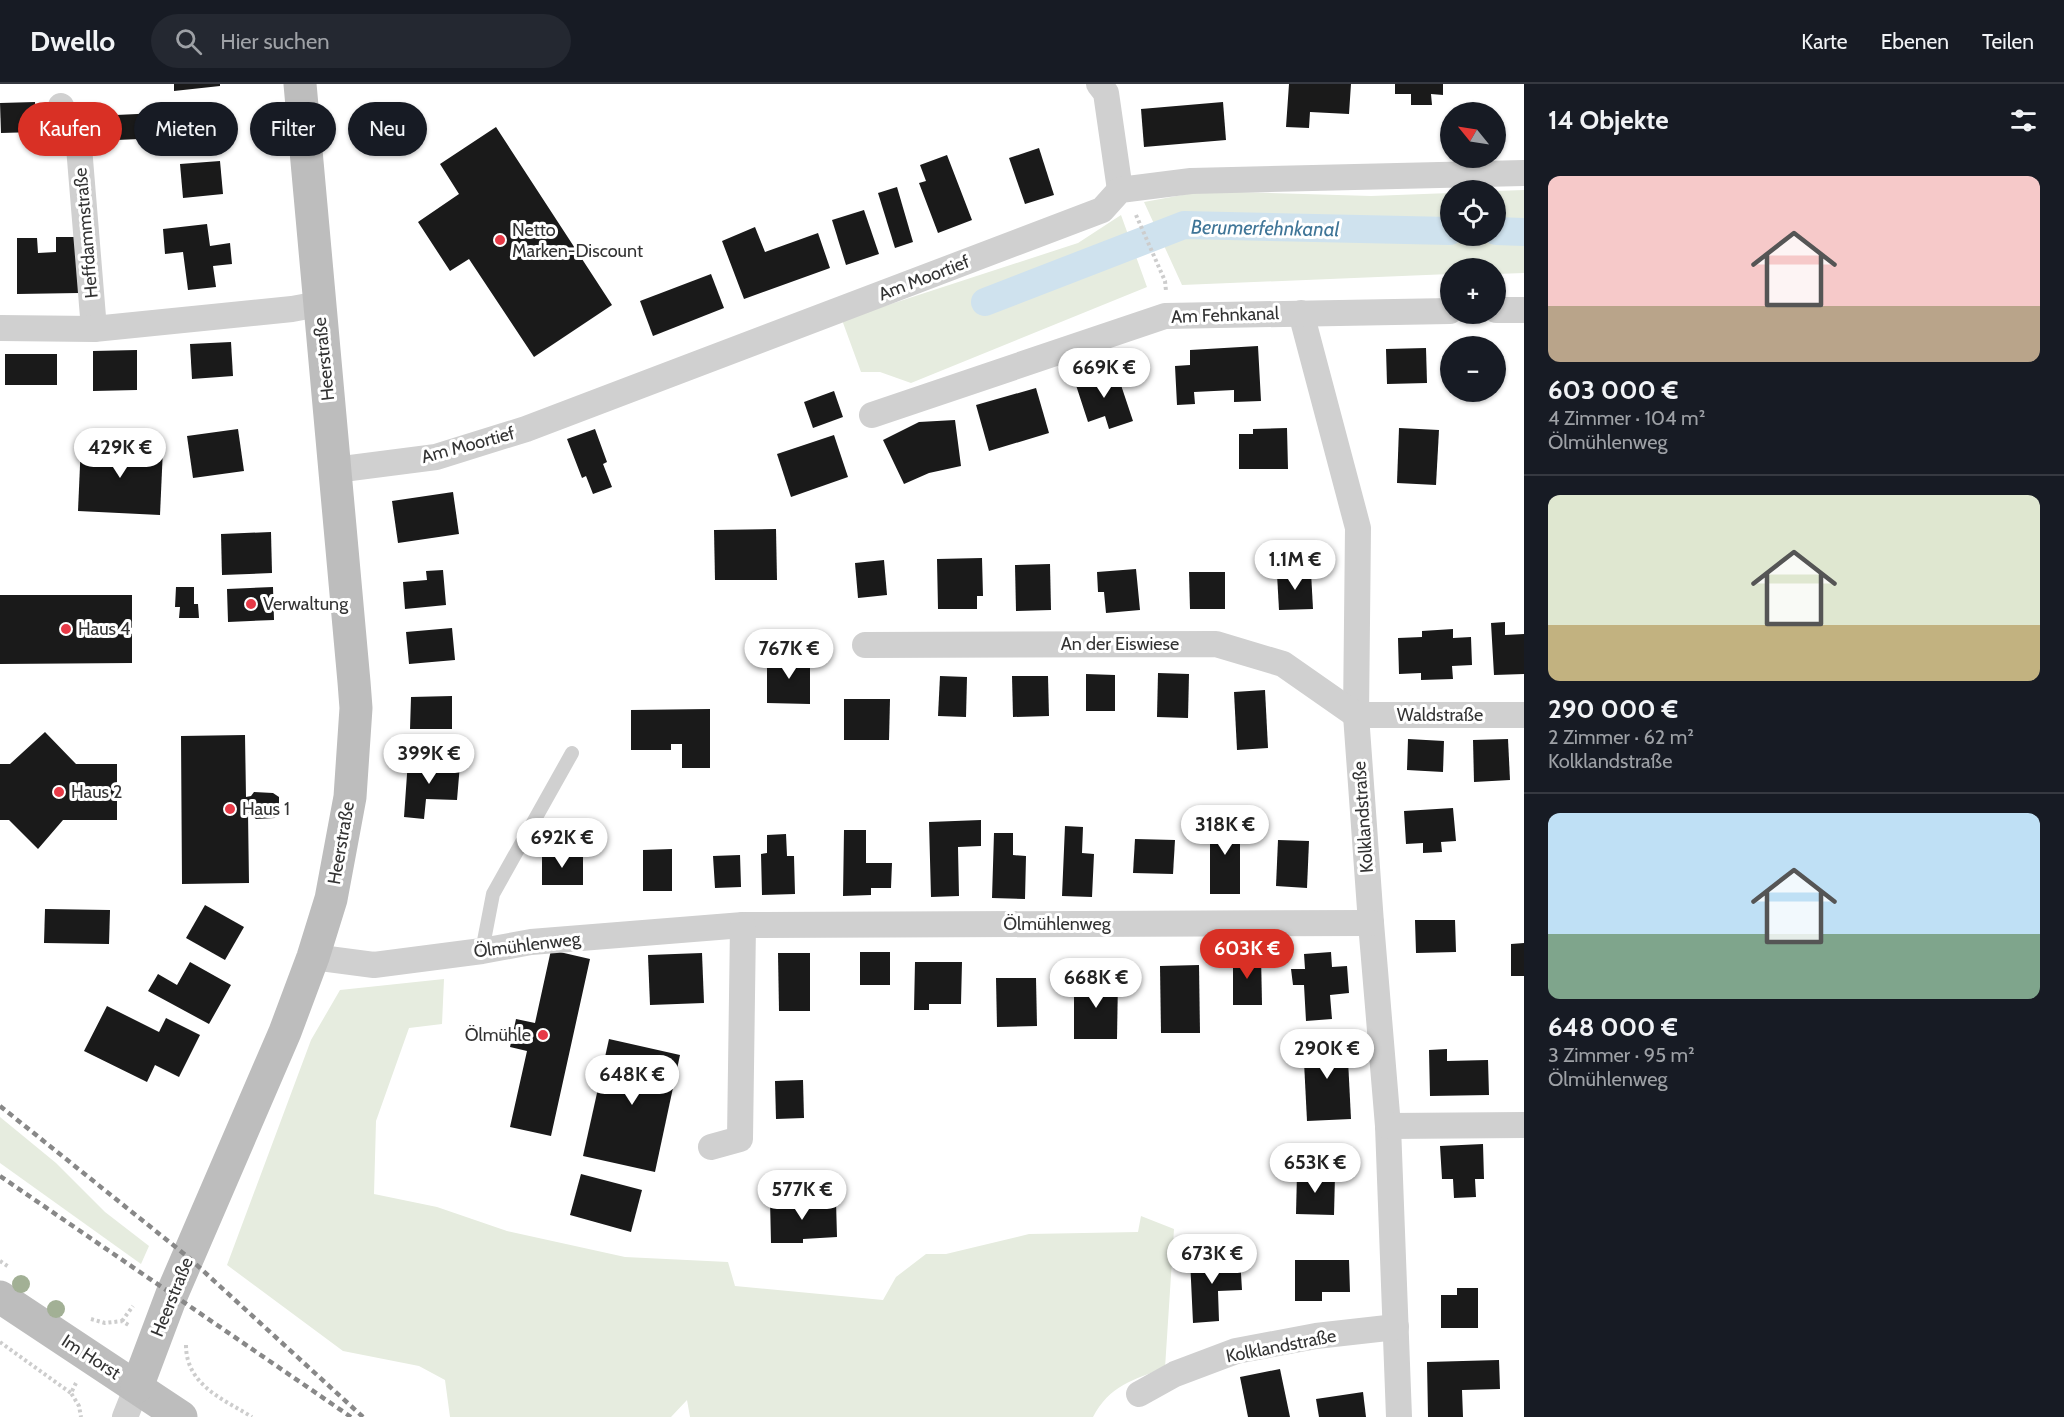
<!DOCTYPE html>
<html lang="de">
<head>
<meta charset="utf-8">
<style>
  :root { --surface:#171b24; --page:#242831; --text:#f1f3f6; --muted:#9ea1a6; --line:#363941; --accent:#d93025 }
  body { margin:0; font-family:Cabin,sans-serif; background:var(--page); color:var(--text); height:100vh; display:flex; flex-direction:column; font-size:22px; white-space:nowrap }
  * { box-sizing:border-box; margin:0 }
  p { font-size:20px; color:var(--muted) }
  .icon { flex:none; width:33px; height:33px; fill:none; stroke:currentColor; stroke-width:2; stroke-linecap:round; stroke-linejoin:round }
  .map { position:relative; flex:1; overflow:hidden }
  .panel { display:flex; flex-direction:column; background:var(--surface); width:540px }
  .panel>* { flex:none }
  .guide { position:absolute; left:18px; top:18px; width:570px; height:54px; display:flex; gap:12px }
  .needle { width:39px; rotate:300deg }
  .buttons { position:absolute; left:1440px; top:18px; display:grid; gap:12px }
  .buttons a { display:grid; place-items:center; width:66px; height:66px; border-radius:50%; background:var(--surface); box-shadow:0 2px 4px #0004; font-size:30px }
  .price { position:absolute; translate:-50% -51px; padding:0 14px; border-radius:21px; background:#fff; color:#222; font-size:20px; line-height:39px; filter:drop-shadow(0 2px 3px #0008) }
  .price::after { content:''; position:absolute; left:50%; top:36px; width:18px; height:14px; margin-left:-9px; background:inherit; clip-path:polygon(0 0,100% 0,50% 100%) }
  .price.current { background:var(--accent); color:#fff }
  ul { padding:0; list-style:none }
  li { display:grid; align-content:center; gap:12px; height:318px; padding:0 24px }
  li+li { border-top:2px solid var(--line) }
  li span { display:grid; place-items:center; height:186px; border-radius:12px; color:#555 }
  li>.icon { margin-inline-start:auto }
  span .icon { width:108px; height:108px; fill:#fffc; stroke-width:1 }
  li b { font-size:26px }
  h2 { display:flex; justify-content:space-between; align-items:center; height:72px; padding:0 24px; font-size:26px }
  .chip { padding:0 21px; border-radius:27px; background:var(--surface); box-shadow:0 2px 4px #0004; font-size:21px; line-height:54px }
  .chip.current { background:var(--accent); color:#fff }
  header { display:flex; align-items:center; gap:36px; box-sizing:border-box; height:84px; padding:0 30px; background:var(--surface); border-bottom:2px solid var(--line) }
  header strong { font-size:28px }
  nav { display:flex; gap:33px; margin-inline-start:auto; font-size:21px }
  .search { width:420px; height:54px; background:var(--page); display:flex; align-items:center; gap:15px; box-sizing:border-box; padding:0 21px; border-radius:33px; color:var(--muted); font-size:22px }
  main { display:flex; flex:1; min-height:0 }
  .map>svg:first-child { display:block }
</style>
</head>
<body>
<header>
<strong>Dwello</strong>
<div class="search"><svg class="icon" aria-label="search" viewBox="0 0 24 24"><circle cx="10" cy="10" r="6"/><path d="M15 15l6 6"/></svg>Hier suchen</div>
<nav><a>Karte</a><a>Ebenen</a><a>Teilen</a></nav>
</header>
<main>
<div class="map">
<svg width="1524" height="1333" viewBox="0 0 1524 1333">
  <rect width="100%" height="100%" fill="#fff"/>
  <g fill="#e6ecdf">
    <polygon points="1524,106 1524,189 1496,190 1496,184 1450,184 1450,190 1182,201 1144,118 1204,107 1371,112 1450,109 1450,152 1496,152 1496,107"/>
    <polygon points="1121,131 1147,203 911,299 880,288 861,288 842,236 1078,159"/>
    <path d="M444,895L442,940L409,944L376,1037L374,1110L437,1123L507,1147L625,1173L728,1178L735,1202L883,1216L896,1193L926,1170H946L1029,1150L1138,1148L1141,1132L1174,1145L1165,1284C1134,1295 1109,1302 1093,1333H690L687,1316L671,1333H450L445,1296L419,1282L343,1267L227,1181L311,956L340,906Z"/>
    <polygon points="0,1033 56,1079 105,1128 149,1162 141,1180 0,1079"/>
  </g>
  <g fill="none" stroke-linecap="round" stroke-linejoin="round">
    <g stroke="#cfe2ee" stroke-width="28">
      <polyline points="1496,147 1524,148"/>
      <polyline points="985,218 1184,141 1450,147"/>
    </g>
  </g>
  <g fill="#1a1a1a">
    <polygon points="174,0 220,0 220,2 174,7"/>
    <polygon points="1289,0 1351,0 1349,30 1310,28 1309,44 1286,43"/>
    <polygon points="1395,0 1443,0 1443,11 1431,10 1432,21 1411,21 1411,10 1395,10"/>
    <polygon points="35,18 36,48 1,49 0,19"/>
    <polygon points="1223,18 1226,56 1144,63 1141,25"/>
    <polygon points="159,29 161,54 117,56 116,31"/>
    <polygon points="496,43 612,221 534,273 469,175 450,187 418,138 459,110 440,80"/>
    <polygon points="1039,64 1054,111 1025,120 1009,74"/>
    <polygon points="947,71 972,136 938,149 919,99 926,97 920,81"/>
    <polygon points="220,77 223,110 183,114 180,80"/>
    <polygon points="897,103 913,158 895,164 878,109"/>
    <polygon points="864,126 879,170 846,181 832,136"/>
    <polygon points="207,140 210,162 230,159 232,180 213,182 216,203 188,206 183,168 165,170 163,145"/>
    <polygon points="755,143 765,168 818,149 830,184 744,215 722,157"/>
    <polygon points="56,153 78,153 79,209 17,210 17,154 37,154 38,169 56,168"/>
    <polygon points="711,190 724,224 653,252 640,217"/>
    <polygon points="231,258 233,292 192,295 190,260"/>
    <polygon points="1258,262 1261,317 1234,318 1234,306 1194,308 1195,320 1177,321 1175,282 1190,281 1190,266"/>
    <polygon points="1426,264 1427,299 1387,300 1386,265"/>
    <polygon points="137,266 137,306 93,307 93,267"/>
    <rect x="5" y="270" width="52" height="31"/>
    <polygon points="1103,285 1105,293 1117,289 1133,337 1109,345 1105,332 1088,338 1074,295"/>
    <polygon points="1036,304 1049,349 989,367 976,321"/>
    <polygon points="834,307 843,333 813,344 804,318"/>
    <polygon points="955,336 961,382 929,389 904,400 883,356 919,338"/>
    <polygon points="1287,344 1288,385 1239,385 1239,350 1253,350 1253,345"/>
    <polygon points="1399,344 1439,346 1436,401 1397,399"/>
    <polygon points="238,345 244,387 193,394 187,352"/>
    <polygon points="595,345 607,378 603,380 612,403 593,410 586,392 582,394 567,355"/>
    <polygon points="834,351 848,393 791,413 777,370"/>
    <polygon points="81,359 163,364 160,431 78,427"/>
    <polygon points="453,408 459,450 398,459 392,417"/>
    <polygon points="776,445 777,496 715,496 714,446"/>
    <polygon points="271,448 272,489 222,491 221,450"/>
    <polygon points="982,474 983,512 977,512 977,525 938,525 937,475"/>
    <polygon points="884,476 887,511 858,514 855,479"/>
    <polygon points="1050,480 1051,526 1016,527 1015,481"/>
    <polygon points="1136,485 1140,526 1106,529 1104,508 1098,508 1097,488"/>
    <polygon points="443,486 446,521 405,525 403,498 427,496 426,487"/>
    <polygon points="1189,488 1225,488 1225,525 1190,525"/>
    <polygon points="1311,488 1313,525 1279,526 1277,490"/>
    <polygon points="176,503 194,503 194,520 198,520 199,534 179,534 180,523 175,523"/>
    <polygon points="273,503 274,536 228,538 227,505"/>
    <polygon points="0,511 132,511 132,579 0,580"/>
    <polygon points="1505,538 1505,551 1524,550 1524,590 1494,591 1491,539"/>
    <polygon points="452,544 455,576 409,580 406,548"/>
    <polygon points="1453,545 1453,554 1471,553 1472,581 1452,582 1453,595 1421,596 1421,589 1399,590 1398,554 1422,553 1422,547"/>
    <polygon points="767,573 810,573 810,620 767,619"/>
    <polygon points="1158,589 1189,590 1188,634 1157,633"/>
    <polygon points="1086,590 1115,591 1115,627 1086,627"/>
    <polygon points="940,592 967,593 966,633 938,632"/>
    <polygon points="1012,592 1048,592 1049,632 1013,633"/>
    <polygon points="1265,606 1268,664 1237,666 1234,608"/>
    <polygon points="452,612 452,645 410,645 411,613"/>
    <polygon points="844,615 890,615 889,656 844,656"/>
    <polygon points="710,625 710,684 682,684 682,660 671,660 671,666 631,666 631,626"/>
    <polygon points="45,648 76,680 117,680 117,736 63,736 38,765 9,736 0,736 0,680 10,680"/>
    <polygon points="245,651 246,713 251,712 254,708 273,709 279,713 279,730 275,734 256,735 248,728 249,799 182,800 181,652"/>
    <polygon points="1408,655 1444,657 1443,688 1407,686"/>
    <polygon points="1508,655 1510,696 1474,698 1473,656"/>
    <polygon points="408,676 460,680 457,716 426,715 424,735 404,733"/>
    <polygon points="1453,724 1456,757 1441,758 1442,768 1423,769 1423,759 1406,760 1404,727"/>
    <rect x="1210" y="734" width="30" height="76"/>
    <polygon points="981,736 981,762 958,763 959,812 931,813 929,738"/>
    <polygon points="1065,742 1083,743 1082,769 1094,770 1092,813 1062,812"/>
    <polygon points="844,746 866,746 866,779 892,779 891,804 871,804 871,811 843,812"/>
    <polygon points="994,749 1013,749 1013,771 1026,772 1025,815 992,814"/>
    <polygon points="786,750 787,772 794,772 795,810 762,811 761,770 767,769 767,751"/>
    <polygon points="1135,755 1175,756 1173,790 1133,789"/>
    <polygon points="1278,756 1309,757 1307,804 1276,802"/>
    <polygon points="672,765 672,807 643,807 643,766"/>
    <rect x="542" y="769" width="41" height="32"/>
    <polygon points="740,771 741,803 715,804 713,772"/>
    <polygon points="205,821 244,843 225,876 186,854"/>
    <polygon points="45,825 110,826 109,860 44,859"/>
    <polygon points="1415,836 1455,836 1456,868 1416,869"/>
    <polygon points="1524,859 1524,892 1511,892 1511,860"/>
    <polygon points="551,866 590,875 551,1052 510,1043 527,967 510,963 516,935 535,939"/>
    <rect x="860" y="868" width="30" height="33"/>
    <polygon points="1331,868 1332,883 1347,882 1349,909 1330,911 1332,935 1306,937 1304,901 1293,901 1291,885 1305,885 1304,870"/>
    <polygon points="702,869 704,919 650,921 648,871"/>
    <polygon points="778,869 810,869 810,927 779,927"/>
    <polygon points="1233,870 1261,870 1262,921 1233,921"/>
    <polygon points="190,878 231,901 209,940 148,907 158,890 177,901"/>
    <polygon points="915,878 962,878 961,920 929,920 929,926 914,926"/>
    <polygon points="1199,881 1200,949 1161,949 1160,882"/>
    <polygon points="996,894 1036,894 1037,942 997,943"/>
    <polygon points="1074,894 1118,895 1117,955 1074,955"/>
    <polygon points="107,922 159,948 166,934 200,951 179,993 155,981 147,998 84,967"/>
    <polygon points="609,955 680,971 655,1088 583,1072"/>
    <polygon points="1347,956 1351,1035 1307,1037 1303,958"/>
    <polygon points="1447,965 1447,977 1488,976 1489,1011 1430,1012 1429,966"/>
    <polygon points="803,996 804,1034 776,1035 775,997"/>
    <polygon points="1483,1060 1484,1095 1475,1095 1476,1113 1454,1114 1453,1095 1442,1095 1440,1062"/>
    <polygon points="1297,1089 1335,1091 1334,1131 1296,1130"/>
    <polygon points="581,1090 642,1106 631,1148 570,1131"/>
    <polygon points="804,1115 804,1118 836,1117 837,1153 803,1155 803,1159 771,1159 770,1116"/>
    <polygon points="1240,1173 1242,1206 1218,1207 1219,1237 1193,1239 1190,1175"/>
    <polygon points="1295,1176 1349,1176 1350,1208 1322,1208 1322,1217 1295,1217"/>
    <polygon points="1457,1204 1478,1204 1478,1244 1441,1244 1441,1211 1457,1211"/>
    <polygon points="1499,1276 1500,1305 1462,1306 1463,1333 1428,1333 1427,1278"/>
    <polygon points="1280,1285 1290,1333 1248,1333 1240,1293"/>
    <polygon points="1363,1308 1366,1333 1319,1333 1316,1315"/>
  </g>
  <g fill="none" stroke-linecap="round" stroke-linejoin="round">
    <g stroke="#cdcdcd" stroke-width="4" stroke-dasharray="3 3" stroke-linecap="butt">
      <polyline points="1136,131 1165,197 1166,207"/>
      <polyline points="0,1177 9,1183"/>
      <polyline points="91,1235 105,1239 122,1237 130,1242"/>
      <polyline points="122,1237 133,1222"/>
      <polyline points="0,1258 71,1309"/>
      <path d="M186,1261C186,1301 223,1315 252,1333"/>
      <polyline points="76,1299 71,1309 79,1322 81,1333"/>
    </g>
    <polyline stroke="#d0d0d0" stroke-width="14" points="482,867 493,810 572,669"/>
    <g stroke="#d0d0d0" stroke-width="26">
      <polyline points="1099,0 1106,9 1120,106"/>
      <polyline points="61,22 79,63 94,245"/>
      <polyline points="1496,226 1524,226"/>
      <polyline points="1301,229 1358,444 1356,631 1371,839 1388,1042 1399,1333"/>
      <polyline points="0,244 94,245 292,225 319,220"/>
      <polyline points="872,331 1165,232 1450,227"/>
      <polyline points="335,386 436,373 526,345 1102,126 1120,106 1191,97 1524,89"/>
      <polyline points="865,561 1216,560 1283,580 1356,631 1524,631"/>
      <polyline points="313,873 374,881 482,867 531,858 743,841 1371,839"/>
      <polyline points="1388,1042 1524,1041"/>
      <polyline points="711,1063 740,1055 743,841"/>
      <polyline points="1139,1310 1175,1290 1236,1267 1316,1252 1396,1243"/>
      <polyline points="125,1333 137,1303"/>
    </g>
    <g stroke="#bdbdbd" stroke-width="33">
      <polyline points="0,1213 181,1333"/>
      <polyline points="137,1303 172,1210 285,948 313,873 331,815 350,713 356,624 354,598 300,0"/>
    </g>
    <g stroke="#888" stroke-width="4.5" stroke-dasharray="6 4.5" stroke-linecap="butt">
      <polyline points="0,1022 188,1173 363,1333"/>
      <polyline points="0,1092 351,1333"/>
    </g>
  </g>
  <g fill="#a2b095">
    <circle cx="21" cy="1200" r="9"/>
    <circle cx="56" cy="1225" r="9"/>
  </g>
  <g fill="#e63946" stroke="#fff" stroke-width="2">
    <circle cx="500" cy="156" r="6"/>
    <circle cx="251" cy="520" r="6"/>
    <circle cx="66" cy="545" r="6"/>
    <circle cx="59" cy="708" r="6"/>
    <circle cx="230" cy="725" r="6"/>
    <circle cx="543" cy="951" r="6"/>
  </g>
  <g text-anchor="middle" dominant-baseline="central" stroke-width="6" stroke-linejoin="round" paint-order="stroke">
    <g font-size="18" fill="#333" stroke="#fff" text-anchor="start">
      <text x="512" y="146">Netto<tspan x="512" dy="21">Marken-Discount</tspan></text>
      <text x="263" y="520">Verwaltung</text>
      <text x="78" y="545">Haus 4</text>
      <text x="71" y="708">Haus 2</text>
      <text x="242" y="725">Haus 1</text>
      <text x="531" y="951" text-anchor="end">Ölmühle</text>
    </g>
    <g font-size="18" fill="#333" stroke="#fff">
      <text transform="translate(86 149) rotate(-95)">Heffdammstraße</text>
      <text transform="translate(924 194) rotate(-21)">Am Moortief</text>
      <text transform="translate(1225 231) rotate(-2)">Am Fehnkanal</text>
      <text transform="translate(324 275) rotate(-96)">Heerstraße</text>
      <text transform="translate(468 361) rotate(-15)">Am Moortief</text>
      <text x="1120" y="560">An der Eiswiese</text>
      <text x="1440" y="631">Waldstraße</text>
      <text transform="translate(1363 733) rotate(-94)">Kolklandstraße</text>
      <text transform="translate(341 759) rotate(-80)">Heerstraße</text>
      <text x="1057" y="840">Ölmühlenweg</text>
      <text transform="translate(527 861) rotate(-7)">Ölmühlenweg</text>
      <text transform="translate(172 1213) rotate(-68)">Heerstraße</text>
      <text transform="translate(1281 1262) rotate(-11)">Kolklandstraße</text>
      <text transform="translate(91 1273) rotate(33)">Im Horst</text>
    </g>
    <g font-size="20" font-style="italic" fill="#3f7597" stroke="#fff">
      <text transform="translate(1265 144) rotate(1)">Berumerfehnkanal</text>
    </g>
  </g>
</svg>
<div class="buttons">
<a><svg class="needle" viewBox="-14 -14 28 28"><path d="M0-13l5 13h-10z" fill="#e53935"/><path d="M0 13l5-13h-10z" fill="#9ea1a6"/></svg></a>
<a><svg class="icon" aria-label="locate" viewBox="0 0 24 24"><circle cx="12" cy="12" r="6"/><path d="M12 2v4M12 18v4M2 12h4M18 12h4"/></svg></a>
<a>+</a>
<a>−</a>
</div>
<b class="price" style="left:1104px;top:315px">669K €</b>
<b class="price" style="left:120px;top:395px">429K €</b>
<b class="price" style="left:1295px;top:507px">1.1M €</b>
<b class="price" style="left:789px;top:596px">767K €</b>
<b class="price" style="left:429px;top:701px">399K €</b>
<b class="price" style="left:1225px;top:772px">318K €</b>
<b class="price" style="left:562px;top:785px">692K €</b>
<b class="price current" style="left:1247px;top:896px">603K €</b>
<b class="price" style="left:1096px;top:925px">668K €</b>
<b class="price" style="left:1327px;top:996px">290K €</b>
<b class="price" style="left:632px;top:1022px">648K €</b>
<b class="price" style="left:1315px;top:1110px">653K €</b>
<b class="price" style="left:802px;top:1137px">577K €</b>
<b class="price" style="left:1212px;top:1201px">673K €</b>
<div class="guide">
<a class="chip current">Kaufen</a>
<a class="chip">Mieten</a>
<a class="chip">Filter</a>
<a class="chip">Neu</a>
</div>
</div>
<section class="panel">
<h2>14 Objekte<svg class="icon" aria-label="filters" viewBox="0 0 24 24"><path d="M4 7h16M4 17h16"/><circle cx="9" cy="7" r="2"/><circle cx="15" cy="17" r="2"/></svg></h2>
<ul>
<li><span style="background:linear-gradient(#f6c9c9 70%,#b9a48a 0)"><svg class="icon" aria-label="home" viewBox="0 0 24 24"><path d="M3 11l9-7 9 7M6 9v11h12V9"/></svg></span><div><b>603 000 €</b><p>4 Zimmer · 104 m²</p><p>Ölmühlenweg</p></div></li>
<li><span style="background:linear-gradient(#dfe7d0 70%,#c2b280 0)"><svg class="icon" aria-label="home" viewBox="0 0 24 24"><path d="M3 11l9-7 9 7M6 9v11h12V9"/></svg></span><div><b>290 000 €</b><p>2 Zimmer · 62 m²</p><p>Kolklandstraße</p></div></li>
<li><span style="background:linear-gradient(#bfe0f5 65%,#7fa58c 0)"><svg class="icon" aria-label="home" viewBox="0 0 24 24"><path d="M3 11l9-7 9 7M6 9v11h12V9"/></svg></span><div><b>648 000 €</b><p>3 Zimmer · 95 m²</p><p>Ölmühlenweg</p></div></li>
</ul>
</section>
</main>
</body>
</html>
